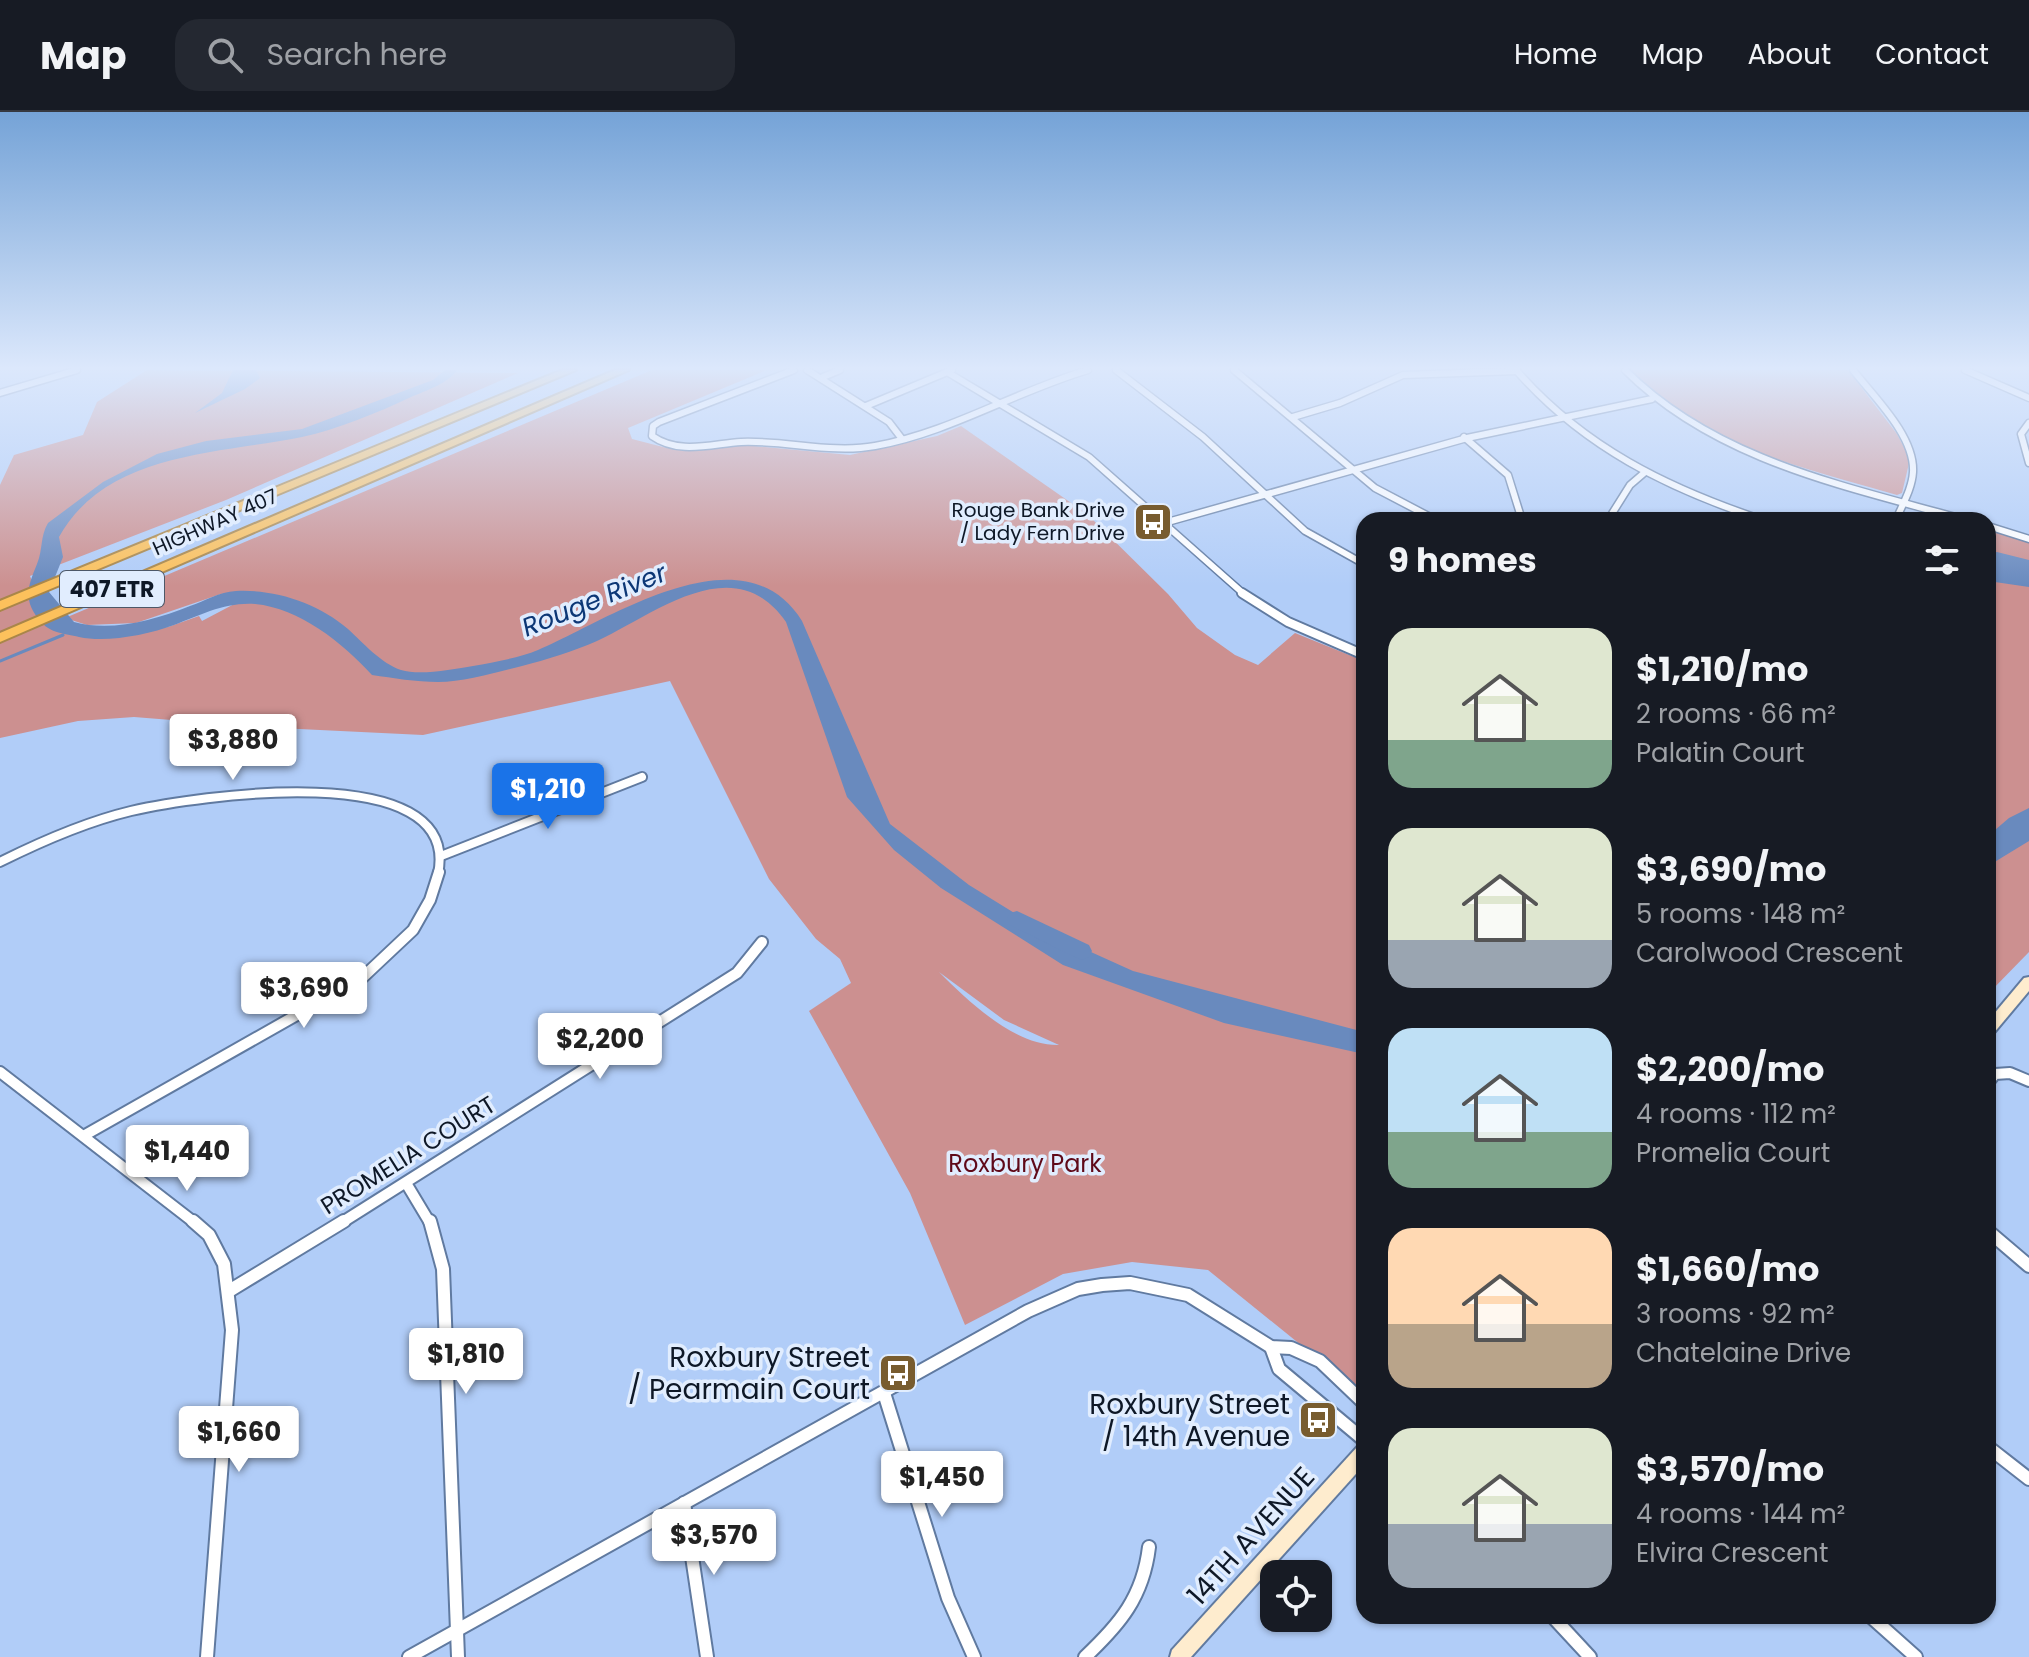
<!DOCTYPE html>
<html lang="en">
<head>
<meta charset="utf-8">
<style>
  :root { --surface:#171b24; --page:#242831; --text:#f1f3f6; --muted:#9ea1a6; --line:#363941; --accent:#1a73e8 }
  body { margin:0; font-family:Poppins,sans-serif; background:var(--page); color:var(--text); height:100vh; display:flex; flex-direction:column; font-size:30px; white-space:nowrap }
  * { box-sizing:border-box; margin:0 }
  p { font-size:26px; color:var(--muted) }
  .icon { flex:none; width:44px; height:44px; fill:none; stroke:currentColor; stroke-width:2; stroke-linecap:round; stroke-linejoin:round }
  .map { position:relative; flex:1; overflow:hidden }
  .panel { position:absolute; left:1356px; top:400px; width:640px; height:1112px; display:flex; flex-direction:column; background:var(--surface); border-radius:24px; box-shadow:0 2px 6px #0004 }
  .panel>* { flex:none }
  .controls { position:absolute; left:1260px; top:1448px; display:grid; gap:16px }
  .controls a { display:grid; place-items:center; width:72px; height:72px; border-radius:16px; background:var(--surface); box-shadow:0 2px 6px #0004; font-size:40px }
  .price { position:absolute; translate:-50% -68px; padding:0 18px; border-radius:8px; background:#fff; color:#222; font-size:26px; line-height:52px; filter:drop-shadow(0 2px 4px #0008) }
  .price::after { content:''; position:absolute; left:50%; top:48px; width:24px; height:18px; margin-left:-12px; background:inherit; clip-path:polygon(0 0,100% 0,50% 100%) }
  .price.selected { background:var(--accent); color:#fff }
  ul { padding:0; list-style:none }
  li { display:flex; align-items:center; gap:24px; height:200px; padding:0 32px }
  li span { display:grid; place-items:center; flex:none; width:224px; height:160px; border-radius:24px; color:#555 }
  li>.icon { margin-inline-start:auto }
  span .icon { width:96px; height:96px; fill:#fffc; stroke-width:1 }
  li b { font-size:34px }
  h2 { display:flex; justify-content:space-between; align-items:center; height:96px; padding:0 32px; font-size:34px }
  header { display:flex; align-items:center; gap:48px; box-sizing:border-box; height:112px; padding:0 40px; background:var(--surface); border-bottom:2px solid var(--line) }
  header strong { font-size:38px }
  nav { display:flex; gap:44px; margin-inline-start:auto; font-size:28px }
  .search { width:560px; height:72px; background:var(--page); display:flex; align-items:center; gap:20px; box-sizing:border-box; padding:0 28px; border-radius:24px; color:var(--muted); font-size:30px }
  .map>svg:first-child { display:block }
</style>
</head>
<body>
<header>
<strong>Map</strong>
<div class="search"><svg class="icon" aria-label="search" viewBox="0 0 24 24"><circle cx="10" cy="10" r="6"/><path d="M15 15l6 6"/></svg>Search here</div>
<nav><a>Home</a><a>Map</a><a>About</a><a>Contact</a></nav>
</header>
<div class="map">
<svg width="2029" height="1545" viewBox="0 0 2029 1545">
  <rect width="100%" height="100%" fill="#b1cdf8"/>
  <g fill="#cc9090" fill-rule="evenodd">
    <path d="M147,258L518,261L226,388L30,464L48,510L123,520L168,515L199,504L202,509L257,480L221,482L136,511L87,513L65,506L652,258H767L628,316L632,327L667,336L744,333L850,343L937,324L961,314L1087,402L1168,482L1197,516L1235,543L1258,553L1295,521L1364,549V1276L1359,1280L1208,1158L1132,1150L1063,1162L965,1213L910,1081L809,899L851,871L840,847L816,827L769,767L670,569L423,623L258,615L134,605L78,609L0,626V373L14,343L83,323L97,290ZM939,860L1004,908L1059,933C1015,934 969,890 939,860Z"/>
    <path d="M1631,258H1848L1897,322L1910,347L1902,381L1897,383C1816,359 1683,330 1631,258Z"/>
    <polygon points="1988,417 2029,430 2029,840 1988,882"/>
  </g>
  <g fill="#698abe">
    <polygon points="233,258 256,258 260,266 245,277 195,301 222,281"/>
    <path d="M445,258H457C449,271 425,279 411,285C377,301 338,317 302,325C219,342 106,340 59,425L63,445L49,480L74,510C110,520 153,509 190,494C205,489 219,480 236,479C275,477 318,491 348,517C362,530 382,552 401,558C420,564 453,557 473,554C494,550 519,546 538,538C607,509 743,414 802,509L890,712L969,773L1040,817L1133,859L1364,920V942L1224,911L1063,853L941,776L894,738L847,685L786,510C734,435 654,503 597,529C574,539 546,548 522,554C496,560 464,570 438,570C416,570 393,566 372,563C343,531 299,496 255,492C225,490 201,503 174,513C147,523 106,531 79,525C64,521 52,522 41,510C23,489 27,476 37,452C43,438 40,424 48,411L103,370L157,342L206,329L302,317L433,268Z"/>
    <polygon points="1997,440 2029,448 2029,475 1988,469 1988,441"/>
    <polygon points="2029,696 2029,729 1988,754 1988,724 2009,706"/>
  </g>
  <g fill="none" stroke-linecap="round" stroke-linejoin="round">
    <polyline stroke="#698abe" stroke-width="3" points="0,549 63,523"/>
    <polygon fill="#698abe" fill-rule="evenodd" points="1017,799 1089,833 1092,839 1089,845 1082,848 1075,845 1010,813 1007,807 1010,801"/>
    <defs>
      <g id="street-far3">
        <path d="M794,258L659,310L653,314L652,324C679,343 711,332 741,330C786,328 831,342 875,334C949,321 1016,279 1088,258"/>
        <polyline points="807,258 889,310 902,327"/>
        <polyline points="1116,258 1203,325 1305,419 1364,452"/>
        <polyline points="1234,258 1375,376 1436,408"/>
        <path d="M1516,258C1583,335 1667,376 1763,408"/>
        <path d="M1625,258C1716,349 1846,374 1966,408"/>
        <path d="M1853,258C1874,285 1915,324 1913,360C1912,377 1902,393 1896,408"/>
        <polyline points="1965,258 2029,286"/>
        <polyline points="947,260 1089,345 1245,483"/>
        <polyline points="823,265 840,258"/>
        <polyline points="0,281 77,258"/>
        <polyline points="866,294 952,258"/>
        <polyline points="1293,305 1340,291 1403,263 1516,259"/>
        <polyline points="2029,311 2021,322 2029,351"/>
        <polyline points="1464,325 1508,363 1522,408"/>
        <polyline points="1608,408 1630,373 1644,361"/>
        <polyline points="1164,411 1467,326 1652,287"/>
        <polyline points="1988,414 2029,427"/>
      </g>
      <g id="street-far2">
        <polyline points="1242,481 1288,510 1364,543"/>
        <polyline points="441,744 642,665"/>
        <path d="M0,750C42,729 85,710 131,699C190,685 463,643 438,762"/>
      </g>
      <g id="street-far1">
        <polyline points="0,960 195,1111"/>
        <polyline points="1988,971 1995,962 2010,961 2029,969"/>
        <polyline points="85,1023 362,866 413,818 430,788 439,760"/>
        <polyline points="406,1071 430,1111"/>
        <polyline points="341,1111 737,861 762,830"/>
      </g>
      <g id="street">
        <polyline points="193,1109 209,1123 224,1152 232,1218 207,1545"/>
        <polyline points="430,1109 443,1157 458,1545"/>
        <polyline points="1988,1119 2029,1154"/>
        <polyline points="229,1179 344,1109"/>
        <polyline points="1271,1235 1279,1257 1364,1328"/>
        <polyline points="884,1281 948,1486 974,1545"/>
        <polyline points="1988,1335 2029,1367"/>
        <polyline points="684,1391 707,1545"/>
        <polyline points="1552,1504 1590,1545"/>
        <polyline points="1870,1504 1916,1545"/>
        <polyline points="409,1545 1028,1199 1078,1177 1102,1173 1130,1171 1188,1183 1271,1235 1291,1236 1320,1249 1364,1291"/>
        <path d="M1085,1545C1120,1512 1143,1485 1149,1435"/>
      </g>
      <g id="secondary">
        <polygon points="2029,865 2029,879 1993,922 1988,924 1988,909 2024,866"/>
        <polygon points="1364,1332 1364,1353 1191,1545 1170,1545 1172,1538 1358,1334"/>
      </g>
      <g id="highway">
        <polygon points="562,258 576,258 0,498 0,489"/>
        <polygon points="615,258 629,258 0,530 0,521"/>
      </g>
    </defs>
    <use href="#street-far3" stroke="#607aa0" stroke-width="9"/>
    <use href="#street-far2" stroke="#607aa0" stroke-width="12"/>
    <use href="#street-far1" stroke="#607aa0" stroke-width="14"/>
    <use href="#street" stroke="#607aa0" stroke-width="16"/>
    <use href="#secondary" stroke="#607aa0" stroke-width="4"/>
    <use href="#highway" stroke="#a98649" stroke-width="4"/>
    <use href="#street-far3" stroke="#fff" stroke-width="6"/>
    <use href="#street-far2" stroke="#fff" stroke-width="8"/>
    <use href="#street-far1" stroke="#fff" stroke-width="10"/>
    <use href="#street" stroke="#fff" stroke-width="12"/>
    <use href="#secondary" fill="#feecce" fill-rule="evenodd"/>
    <use href="#highway" fill="#fcc15c" fill-rule="evenodd"/>
  </g>
  <linearGradient id="sky" x2="0" y2="1"><stop stop-color="#75a3d7"/><stop offset="0.54" stop-color="#dce8fc"/><stop offset="1" stop-color="#dce8fc" stop-opacity="0"/></linearGradient>
  <rect width="2029" height="474" fill="url(#sky)"/>
  <defs>
    <symbol id="bus-square" viewBox="-11 -11 22 22"><rect x="-9" y="-9" width="18" height="18" rx="4" fill="#785c2f" stroke="#e1edfe"/><path d="M-5-6H5V4H4V6H2V4H-2V6H-4V4H-5ZM-3.5-4V0h7V-4ZM-3.5 1.2v1.5H-2V1.2ZM2 1.2v1.5H3.5V1.2Z" fill="#fff"/></symbol>
  </defs>
  <g fill-rule="evenodd">
    <use href="#bus-square" x="1131" y="388" width="44" height="44"/>
    <use href="#bus-square" x="876" y="1239" width="44" height="44"/>
    <use href="#bus-square" x="1296" y="1286" width="44" height="44"/>
  </g>
  <g text-anchor="middle" dominant-baseline="central" stroke-width="7" stroke-linejoin="round" paint-order="stroke">
    <g font-size="20" fill="#0e1827" stroke="#e1edfe" text-anchor="end">
      <text x="1125" y="398">Rouge Bank Drive<tspan x="1125" dy="23">/ Lady Fern Drive</tspan></text>
    </g>
    <g font-size="20" fill="#0e1827" stroke="#e1edfe">
      <text transform="translate(215 410) rotate(-24)">HIGHWAY 407</text>
    </g>
    <rect fill="#e1edfe" stroke="#4d5868" stroke-width="2" x="60" y="459" width="104" height="36" rx="6"/>
    <g font-size="22" font-weight="bold" fill="#0e1827">
      <text x="112" y="477">407 ETR</text>
    </g>
    <g font-size="24" fill="#0e1827" stroke="#e1edfe">
      <text transform="translate(408 1043) rotate(-32)">PROMELIA COURT</text>
    </g>
    <g font-size="24" fill="#5f0919" stroke="#e1edfe">
      <text x="1025" y="1051">Roxbury Park</text>
    </g>
    <g font-size="26" font-style="italic" fill="#0c3776" stroke="#e1edfe">
      <text transform="translate(594 488) rotate(-22)">Rouge River</text>
    </g>
    <g font-size="28" fill="#0e1827" stroke="#e1edfe" text-anchor="end">
      <text x="870" y="1245">Roxbury Street<tspan x="870" dy="32">/ Pearmain Court</tspan></text>
      <text x="1290" y="1292">Roxbury Street<tspan x="1290" dy="32">/ 14th Avenue</tspan></text>
    </g>
    <g font-size="28" fill="#0e1827" stroke="#e1edfe">
      <text transform="translate(1251 1424) rotate(-48)">14TH AVENUE</text>
    </g>
  </g>
</svg>
<div class="controls">
<a><svg class="icon" aria-label="locate" viewBox="0 0 24 24"><circle cx="12" cy="12" r="6"/><path d="M12 2v4M12 18v4M2 12h4M18 12h4"/></svg></a>
</div>
<b class="price" style="left:233px;top:670px">$3,880</b>
<b class="price selected" style="left:548px;top:719px">$1,210</b>
<b class="price" style="left:304px;top:918px">$3,690</b>
<b class="price" style="left:600px;top:969px">$2,200</b>
<b class="price" style="left:187px;top:1081px">$1,440</b>
<b class="price" style="left:466px;top:1284px">$1,810</b>
<b class="price" style="left:239px;top:1362px">$1,660</b>
<b class="price" style="left:942px;top:1407px">$1,450</b>
<b class="price" style="left:714px;top:1465px">$3,570</b>
<section class="panel">
<h2>9 homes<svg class="icon" aria-label="filters" viewBox="0 0 24 24"><path d="M4 7h16M4 17h16"/><circle cx="9" cy="7" r="2"/><circle cx="15" cy="17" r="2"/></svg></h2>
<ul>
<li><span style="background:linear-gradient(#dfe7d0 70%,#7fa58c 0)"><svg class="icon" aria-label="home" viewBox="0 0 24 24"><path d="M3 11l9-7 9 7M6 9v11h12V9"/></svg></span><div><b>$1,210/mo</b><p>2 rooms · 66 m²</p><p>Palatin Court</p></div></li>
<li><span style="background:linear-gradient(#dfe7d0 70%,#9aa5b1 0)"><svg class="icon" aria-label="home" viewBox="0 0 24 24"><path d="M3 11l9-7 9 7M6 9v11h12V9"/></svg></span><div><b>$3,690/mo</b><p>5 rooms · 148 m²</p><p>Carolwood Crescent</p></div></li>
<li><span style="background:linear-gradient(#bfe0f5 65%,#7fa58c 0)"><svg class="icon" aria-label="home" viewBox="0 0 24 24"><path d="M3 11l9-7 9 7M6 9v11h12V9"/></svg></span><div><b>$2,200/mo</b><p>4 rooms · 112 m²</p><p>Promelia Court</p></div></li>
<li><span style="background:linear-gradient(#ffd9b3 60%,#b9a48a 0)"><svg class="icon" aria-label="home" viewBox="0 0 24 24"><path d="M3 11l9-7 9 7M6 9v11h12V9"/></svg></span><div><b>$1,660/mo</b><p>3 rooms · 92 m²</p><p>Chatelaine Drive</p></div></li>
<li><span style="background:linear-gradient(#dfe7d0 60%,#9aa5b1 0)"><svg class="icon" aria-label="home" viewBox="0 0 24 24"><path d="M3 11l9-7 9 7M6 9v11h12V9"/></svg></span><div><b>$3,570/mo</b><p>4 rooms · 144 m²</p><p>Elvira Crescent</p></div></li>
</ul>
</section>
</div>
</body>
</html>
